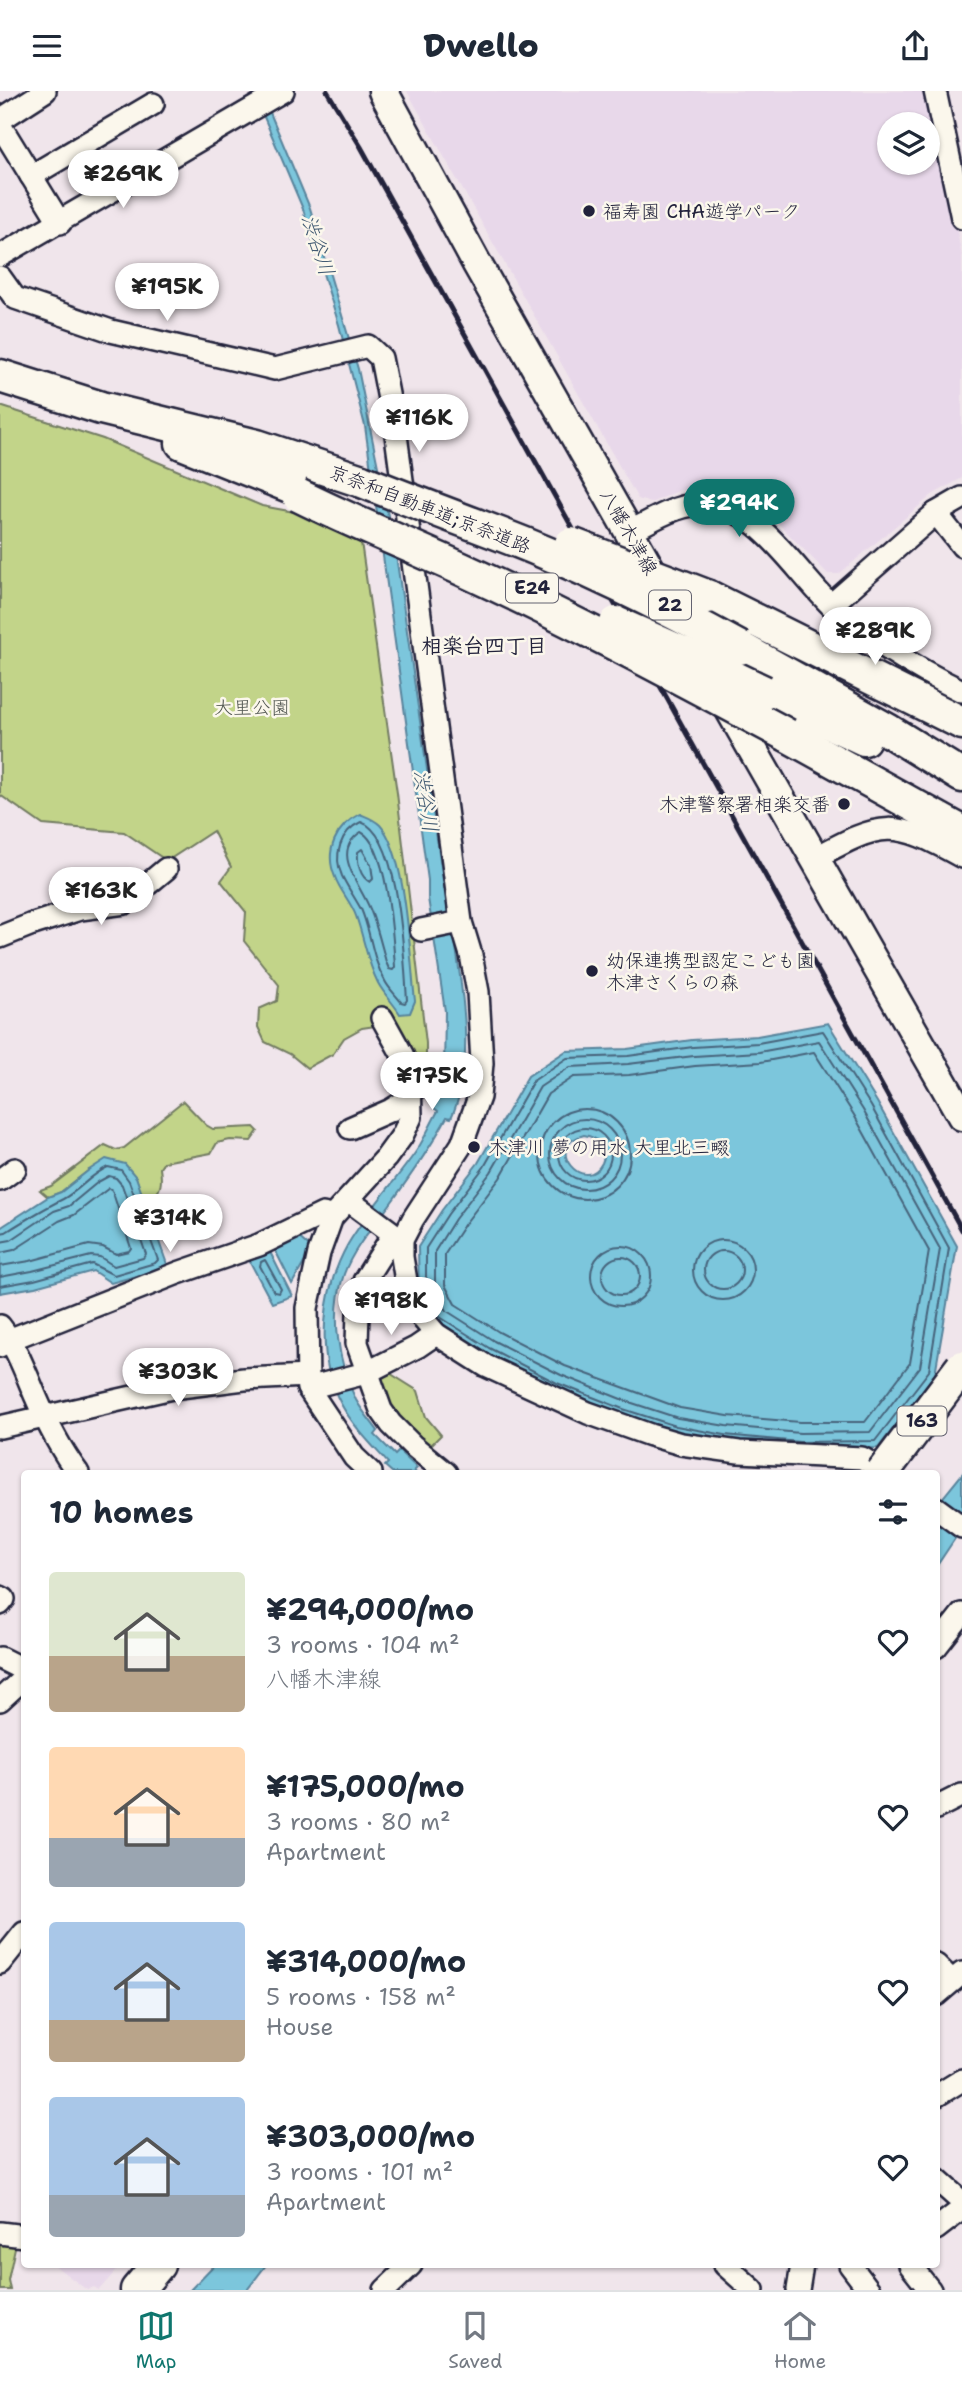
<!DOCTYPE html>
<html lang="en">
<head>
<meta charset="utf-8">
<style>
  :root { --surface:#fff; --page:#f2f2f3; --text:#1f2937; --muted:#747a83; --line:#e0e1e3; --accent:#0f766e }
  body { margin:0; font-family:"Shantell Sans","Klee One",sans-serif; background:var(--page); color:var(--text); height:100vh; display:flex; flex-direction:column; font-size:26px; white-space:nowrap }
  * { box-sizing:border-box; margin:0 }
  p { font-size:23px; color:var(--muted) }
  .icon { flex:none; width:38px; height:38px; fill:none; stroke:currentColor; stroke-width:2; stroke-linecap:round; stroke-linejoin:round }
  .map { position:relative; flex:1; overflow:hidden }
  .drawer { position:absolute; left:21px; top:1379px; width:919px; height:798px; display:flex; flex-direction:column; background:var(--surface); border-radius:7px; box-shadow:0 2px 5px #0004 }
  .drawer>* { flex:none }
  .fabs { position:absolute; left:877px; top:21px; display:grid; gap:14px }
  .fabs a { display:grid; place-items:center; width:63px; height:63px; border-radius:50%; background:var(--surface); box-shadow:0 2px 5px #0004; font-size:35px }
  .price { position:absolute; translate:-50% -60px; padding:0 16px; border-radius:24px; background:#fff; color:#222; font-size:23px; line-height:46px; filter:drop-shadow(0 2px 4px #0008) }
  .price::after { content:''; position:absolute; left:50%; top:42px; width:21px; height:16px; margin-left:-10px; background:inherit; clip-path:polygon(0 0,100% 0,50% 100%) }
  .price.selected { background:var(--accent); color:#fff }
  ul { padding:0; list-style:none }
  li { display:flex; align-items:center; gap:21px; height:175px; padding:0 28px }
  li span { display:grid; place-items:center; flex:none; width:196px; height:140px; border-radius:7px; color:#555 }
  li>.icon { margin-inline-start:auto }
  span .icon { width:84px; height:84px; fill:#fffc; stroke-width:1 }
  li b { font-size:30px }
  h2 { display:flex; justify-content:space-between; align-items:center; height:84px; padding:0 28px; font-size:30px }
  header { display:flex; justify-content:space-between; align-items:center; height:91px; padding:0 28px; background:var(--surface); font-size:32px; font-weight:800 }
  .dock { display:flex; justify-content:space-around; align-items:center; height:98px; border-top:2px solid var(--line); background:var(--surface); font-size:19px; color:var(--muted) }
  .dock a { display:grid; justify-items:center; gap:4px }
  .dock .selected { color:var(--accent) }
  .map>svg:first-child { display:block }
</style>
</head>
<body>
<header><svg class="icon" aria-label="menu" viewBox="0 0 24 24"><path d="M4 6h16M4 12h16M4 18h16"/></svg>Dwello<svg class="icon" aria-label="share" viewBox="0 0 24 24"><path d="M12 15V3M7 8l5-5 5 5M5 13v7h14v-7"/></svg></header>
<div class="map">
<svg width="962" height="2199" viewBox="0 0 962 2199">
  <rect width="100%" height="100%" fill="#f0e5eb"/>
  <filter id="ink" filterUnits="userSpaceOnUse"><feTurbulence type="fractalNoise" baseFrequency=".0143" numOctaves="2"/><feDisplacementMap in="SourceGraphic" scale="14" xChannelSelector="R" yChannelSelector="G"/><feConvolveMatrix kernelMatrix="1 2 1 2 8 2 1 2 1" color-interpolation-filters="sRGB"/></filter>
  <g filter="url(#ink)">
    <g fill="#e8d8ea" fill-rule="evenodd">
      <path d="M407,0H930L962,166V387L932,404L839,483H828L768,422L740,403L716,396L703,395L680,399L651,412L638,408ZM889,33H928V72H889Z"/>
      <polygon points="54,2174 121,2174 99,2199 94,2196 87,2199"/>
    </g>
    <g fill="#c2d489" stroke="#727b62" stroke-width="2">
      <polygon points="0,315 103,348 262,415 305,423 361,451 397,702 426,952 426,980 417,1007 375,935 362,937 344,947 333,963 307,977 290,963 265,951 258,936 259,918 277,910 279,894 244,850 246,821 221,790 231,776 213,740 167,770 124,741 43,734 0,704"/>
      <path d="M183,1010L206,1034L213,1038L254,1036L258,1040L251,1050L230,1049L217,1052L211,1062L164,1071L160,1077C162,1090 162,1100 151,1108L143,1109L136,1086L89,1079L61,1101L48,1106L40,1099L51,1095L105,1054L116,1059L124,1057Z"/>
      <polygon points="388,1281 418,1300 426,1326 441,1344 427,1358 398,1332 370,1287"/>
      <polygon points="0,2146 16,2152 8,2189 10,2199 0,2199"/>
    </g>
    <g fill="#7cc6dc" stroke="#58849c" stroke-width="2" fill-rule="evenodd">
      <path d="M253,0H261L310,117L358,278L396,464L444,796L449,808C457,874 480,966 451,1027L447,1026C430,1058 410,1086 388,1116C372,1137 353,1158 344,1183C330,1224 338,1272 356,1309C362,1320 371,1330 378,1340L375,1344L395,1364L399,1360L417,1377L414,1380L416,1382H393L385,1375L388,1372C371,1353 353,1335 341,1313C315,1265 322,1199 348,1153C367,1121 393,1093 415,1062C424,1049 430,1034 438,1020L434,1017L444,980L445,920L428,807V789L365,335L339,234L303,118Z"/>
      <path d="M360,723C367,726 374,728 380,734C407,763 410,869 415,910L410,922L400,923C394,913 384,903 378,892C367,871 364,847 356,825C351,811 340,800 335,786C324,760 336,735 360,723Z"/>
      <path d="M828,932L877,1011L957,1155L935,1283L878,1357L799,1358L724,1351L674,1342L554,1299L486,1263L435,1231L419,1201L418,1156L442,1119L478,1072L528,985L566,960L627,958L692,949L757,945ZM584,1044C598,1046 609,1057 602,1072C585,1105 541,1055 584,1044Z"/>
      <polygon points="106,1068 125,1073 136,1086 168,1176 111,1192 93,1180 35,1196 0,1202 0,1137 48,1106 61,1101 89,1079"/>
      <polygon points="297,1145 312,1158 292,1193 274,1157"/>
      <polygon points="269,1159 292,1205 272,1212 249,1169"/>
      <polygon points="962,1383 962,1437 936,1476 936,1415"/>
      <polygon points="214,2174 266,2174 247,2199 190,2199"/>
    </g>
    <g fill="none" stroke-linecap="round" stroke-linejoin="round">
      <g stroke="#46647b" stroke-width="2">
        <path d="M361,731C401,744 404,871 407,909L405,912L401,911C396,904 389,898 385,890C372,868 371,841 361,818C355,807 348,797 342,785C333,765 340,740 361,731Z"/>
        <path d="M361,741C388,754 393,847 395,876L393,879L389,878L386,871C381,853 377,835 370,818C361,794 329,761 361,741Z"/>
        <path d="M362,758L371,774L373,788L370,791C360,786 357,772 358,761Z"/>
        <polygon points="823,940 871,1015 949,1157 929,1280 875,1350 799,1351 725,1344 676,1335 623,1318 557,1292 489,1257 440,1226 426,1199 426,1157 448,1123 484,1076 533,990 567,967 628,965 693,956 758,952"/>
        <polygon points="819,950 863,1019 940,1158 920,1276 870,1341 800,1342 726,1335 678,1327 626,1310 561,1284 494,1250 447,1220 435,1196 435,1160 455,1128 491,1081 540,996 570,976 628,973 694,965 759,961"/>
        <polygon points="814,961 854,1024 929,1160 910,1272 865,1331 800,1331 728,1325 680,1317 565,1275 499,1241 455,1213 445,1194 445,1163 464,1134 500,1087 548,1003 574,986 629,984 695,975 761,971"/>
        <circle cx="585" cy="1063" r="45"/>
        <circle cx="585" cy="1063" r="35"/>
        <circle cx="585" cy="1063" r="26"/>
        <path d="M0,1142L6,1141C25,1129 43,1118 63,1108C80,1099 91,1083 108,1076L121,1079L129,1090L158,1169L155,1172L114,1184L92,1173L34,1189L0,1195"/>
        <circle cx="723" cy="1179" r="30"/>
        <polyline points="0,1151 11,1149 54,1120 69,1115 98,1091 109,1085 116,1087 122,1094 146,1163 143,1167 114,1175 100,1166 91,1165 32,1180 0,1186"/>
        <circle cx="621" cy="1185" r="30"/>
        <circle cx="723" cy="1179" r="19"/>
        <polyline points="0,1162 14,1159 59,1130 74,1124 109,1097 112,1099 131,1157 129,1160 116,1163 103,1156 89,1154 30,1170 0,1175"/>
        <circle cx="621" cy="1185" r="19"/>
        <polygon points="265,1169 281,1198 279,1202 274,1201 260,1175 261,1171"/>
      </g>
      <polyline stroke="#58849c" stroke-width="5" points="121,2175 122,2174"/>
      <defs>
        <g id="minor">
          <polyline points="935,0 962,127"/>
          <polyline points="0,29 45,0"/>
          <polyline points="0,34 60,132"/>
          <polyline points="31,85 153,13"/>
          <polyline points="0,165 283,0"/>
          <polyline points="0,186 15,207 111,240 275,278 368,255 381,267 396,344 461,831 471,864 478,901 482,972 479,1006 462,1053 413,1128 402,1149 402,1166 407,1196 413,1214 424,1229 436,1243 486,1275 588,1322 650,1344 681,1353 739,1361 862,1367 887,1382"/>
          <polyline points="936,422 962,455"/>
          <path d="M629,441C655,428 682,409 713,414C763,421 798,484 833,516C872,551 915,577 962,600"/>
          <polyline points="831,514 936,422 962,407"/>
          <path d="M815,767C882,730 894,728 962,766"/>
          <polyline points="421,839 461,831"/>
          <polyline points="0,846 30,834 80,818 125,812 166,778"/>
          <polyline points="350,1037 391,1019 410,1007"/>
          <polyline points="0,1089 15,1078"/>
          <polyline points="348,1109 402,1149"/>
          <polyline points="393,1144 364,1190 358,1222 357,1252 381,1319 391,1333 412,1354 446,1382"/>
          <path d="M0,1235C16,1255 25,1280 35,1304C47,1332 60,1358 78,1382"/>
          <polyline points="0,1255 11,1248 178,1182 259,1154 323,1123 332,1126"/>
          <polyline points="308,1297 366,1282 417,1256 436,1243"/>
          <polyline points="0,1336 172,1297 244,1288 308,1285"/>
          <polyline points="371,1382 354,1366 308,1297 307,1217 319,1162 332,1126 386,1067 402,1045 411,1026 410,983 402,963 382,927"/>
          <polyline points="936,1417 962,1436"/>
          <polyline points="0,1506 4,1508 0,1513"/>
          <polyline points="936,1556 962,1523"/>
          <polyline points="0,1567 24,1579"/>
          <polyline points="0,1609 24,1587"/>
          <polyline points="936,1717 962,1704"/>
          <polyline points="0,1872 24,1842"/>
          <polyline points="936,1874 952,1890"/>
          <polyline points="936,1904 962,1882"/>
          <polyline points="936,2005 962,1989"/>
          <polyline points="936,2088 962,2111"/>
          <polyline points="936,2138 962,2118"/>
          <polyline points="0,2142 24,2145"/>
          <polyline points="725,2174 753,2199"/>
          <polyline points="850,2174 869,2199"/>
          <polyline points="910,2174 930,2199"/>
          <polyline points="385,2199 411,2174"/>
          <polyline points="798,2199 802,2174"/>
        </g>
        <g id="major">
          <polyline points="383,0 477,173 661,497"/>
          <polyline points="722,605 962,1025"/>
        </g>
        <g id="highway">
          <polyline points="0,285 101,317 257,355 362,390"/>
          <polyline points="182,352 297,398"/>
          <polyline points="709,506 962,632"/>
          <polyline points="740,557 889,640 962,685"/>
          <polyline points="764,601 864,648"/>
          <polyline points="787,644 962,741"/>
          <polyline points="137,2199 158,2174"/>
        </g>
      </defs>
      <use href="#minor" stroke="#22223b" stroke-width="26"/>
      <use href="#major" stroke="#22223b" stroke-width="33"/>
      <use href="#highway" stroke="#22223b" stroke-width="37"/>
      <use href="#minor" stroke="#fbf7ec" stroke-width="21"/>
      <use href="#major" stroke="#fbf7ec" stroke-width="28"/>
      <use href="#highway" stroke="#fbf7ec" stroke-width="32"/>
      <polyline stroke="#22223b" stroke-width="5" points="327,0 361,56 962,1139"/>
      <defs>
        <g id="highway-bridge">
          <path d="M362,390C407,408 452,425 497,442C581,474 662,514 740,557"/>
          <path d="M298,404C354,432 412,455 468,481C577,531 682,588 787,644"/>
          <polyline points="571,453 709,506"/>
          <polyline points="616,532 681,561 764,601"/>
          <polyline points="882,1382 962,1276"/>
        </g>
      </defs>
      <use href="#highway-bridge" stroke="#22223b" stroke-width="37" stroke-linecap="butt"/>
      <use href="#highway-bridge" stroke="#fbf7ec" stroke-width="32"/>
    </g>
  </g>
  <g fill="#22223b" stroke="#fbf7ec" stroke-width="2.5">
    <circle cx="589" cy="120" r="7"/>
    <circle cx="844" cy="713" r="7"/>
    <circle cx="592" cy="880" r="7"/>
    <circle cx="474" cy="1056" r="7"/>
  </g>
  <g text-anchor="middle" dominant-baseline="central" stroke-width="5" stroke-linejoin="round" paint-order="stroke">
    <g fill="#fbf7ec" stroke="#636270" stroke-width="2">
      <rect x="506" y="482.5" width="52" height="29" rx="5"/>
      <rect x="649" y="499.5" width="42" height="29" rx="5"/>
      <rect x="897.5" y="1315.5" width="49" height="29" rx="5"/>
    </g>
    <g font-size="18" font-weight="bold" fill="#22223b">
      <text x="532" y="497">E24</text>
      <text x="670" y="514">22</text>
      <text x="922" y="1330">163</text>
    </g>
    <g font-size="19" fill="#22223b" stroke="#fbf7ec" text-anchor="start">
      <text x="603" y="120">福寿園 CHA遊学パーク</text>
      <text x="830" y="713" text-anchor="end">木津警察署相楽交番</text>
      <text x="606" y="869">幼保連携型認定こども園<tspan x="606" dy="22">木津さくらの森</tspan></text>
      <text x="488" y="1056">木津川 夢の用水 大里北三畷</text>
    </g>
    <g font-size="19" fill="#22223b" stroke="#fbf7ec">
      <text transform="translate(430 418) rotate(21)">京奈和自動車道;京奈道路</text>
      <text transform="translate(629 441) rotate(60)">八幡木津線</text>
    </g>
    <g font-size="19" fill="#525752" stroke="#fbf7ec">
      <text x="252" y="616">大里公園</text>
    </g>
    <g font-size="21" font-style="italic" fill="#425b73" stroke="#fbf7ec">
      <text transform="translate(318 154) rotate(72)">渋谷川</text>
      <text transform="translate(426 710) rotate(81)">渋谷川</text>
    </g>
    <g font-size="21" font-weight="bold" fill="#22223b" stroke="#fbf7ec">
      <text x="484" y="555">相楽台四丁目</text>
    </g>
  </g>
</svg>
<div class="fabs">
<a><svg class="icon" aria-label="layers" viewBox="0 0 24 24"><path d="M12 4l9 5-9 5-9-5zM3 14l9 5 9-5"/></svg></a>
</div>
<b class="price" style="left:123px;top:119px">¥269K</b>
<b class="price" style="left:167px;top:232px">¥195K</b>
<b class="price" style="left:419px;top:363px">¥116K</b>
<b class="price selected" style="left:739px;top:448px">¥294K</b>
<b class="price" style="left:875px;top:576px">¥289K</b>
<b class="price" style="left:101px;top:836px">¥163K</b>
<b class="price" style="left:432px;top:1021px">¥175K</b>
<b class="price" style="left:170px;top:1163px">¥314K</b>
<b class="price" style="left:391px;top:1246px">¥198K</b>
<b class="price" style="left:178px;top:1317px">¥303K</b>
<section class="drawer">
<h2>10 homes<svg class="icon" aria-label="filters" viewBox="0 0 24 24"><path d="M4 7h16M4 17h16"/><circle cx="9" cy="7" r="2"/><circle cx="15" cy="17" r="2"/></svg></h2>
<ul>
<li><span style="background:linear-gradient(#dfe7d0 60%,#b9a48a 0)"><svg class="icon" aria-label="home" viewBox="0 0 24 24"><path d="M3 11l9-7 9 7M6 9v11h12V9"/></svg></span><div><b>¥294,000/mo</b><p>3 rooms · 104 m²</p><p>八幡木津線</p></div><svg class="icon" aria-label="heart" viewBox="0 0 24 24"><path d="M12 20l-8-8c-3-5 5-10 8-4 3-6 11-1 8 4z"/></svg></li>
<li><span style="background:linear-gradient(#ffd9b3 65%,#9aa5b1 0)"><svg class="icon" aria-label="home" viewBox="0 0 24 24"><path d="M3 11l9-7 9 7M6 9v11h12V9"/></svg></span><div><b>¥175,000/mo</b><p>3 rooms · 80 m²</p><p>Apartment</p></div><svg class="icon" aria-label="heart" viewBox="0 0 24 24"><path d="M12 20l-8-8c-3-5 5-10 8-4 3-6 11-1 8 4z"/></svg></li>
<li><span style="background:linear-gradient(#a9c7e8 70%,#b9a48a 0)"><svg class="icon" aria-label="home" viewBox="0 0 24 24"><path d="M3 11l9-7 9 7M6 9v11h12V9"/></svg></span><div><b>¥314,000/mo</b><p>5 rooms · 158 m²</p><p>House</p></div><svg class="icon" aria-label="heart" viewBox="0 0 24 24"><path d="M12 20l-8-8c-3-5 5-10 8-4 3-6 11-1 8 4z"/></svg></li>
<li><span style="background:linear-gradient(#a9c7e8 70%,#9aa5b1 0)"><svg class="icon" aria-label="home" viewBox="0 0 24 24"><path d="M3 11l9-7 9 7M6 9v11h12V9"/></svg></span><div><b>¥303,000/mo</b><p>3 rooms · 101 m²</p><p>Apartment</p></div><svg class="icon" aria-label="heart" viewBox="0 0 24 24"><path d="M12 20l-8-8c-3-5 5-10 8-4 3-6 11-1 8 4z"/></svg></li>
</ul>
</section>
</div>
<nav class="dock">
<a class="selected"><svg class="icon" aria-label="map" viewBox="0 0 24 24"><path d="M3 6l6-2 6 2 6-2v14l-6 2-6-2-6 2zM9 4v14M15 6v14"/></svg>Map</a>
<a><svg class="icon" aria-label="saved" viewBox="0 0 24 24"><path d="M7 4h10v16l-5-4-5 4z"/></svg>Saved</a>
<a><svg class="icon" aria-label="home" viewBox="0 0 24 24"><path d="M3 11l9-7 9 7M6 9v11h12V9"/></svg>Home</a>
</nav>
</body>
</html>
